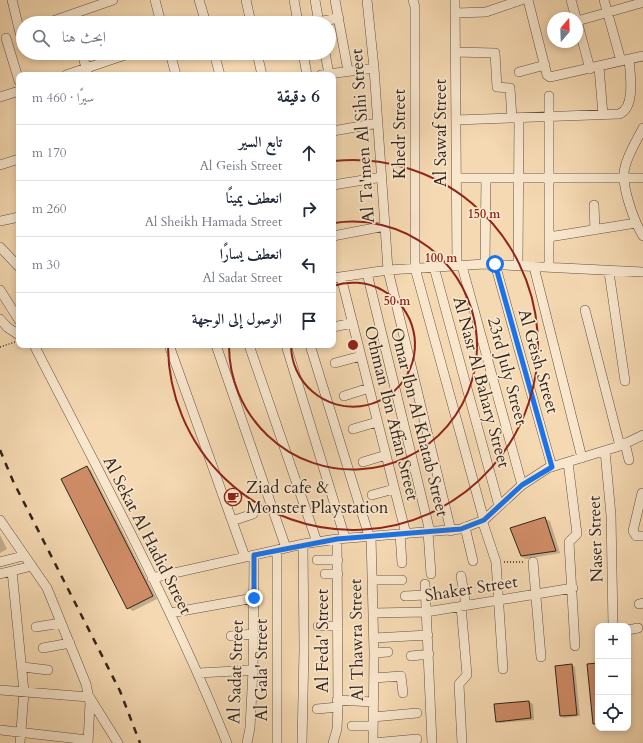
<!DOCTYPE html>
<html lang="ar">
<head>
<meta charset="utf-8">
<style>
  :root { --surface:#fff; --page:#f6f6f7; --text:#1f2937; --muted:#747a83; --line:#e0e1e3 }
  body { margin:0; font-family:Cardo,Amiri,serif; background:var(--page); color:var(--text); direction:rtl }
  .controls { position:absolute; right:12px; bottom:12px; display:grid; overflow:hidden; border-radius:8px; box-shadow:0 2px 6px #0003 }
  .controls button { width:36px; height:36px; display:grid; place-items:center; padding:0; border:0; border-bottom:1px solid var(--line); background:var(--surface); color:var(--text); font:20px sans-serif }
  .compass { position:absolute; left:547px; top:12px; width:36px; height:36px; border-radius:50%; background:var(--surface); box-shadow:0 2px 6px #0003; rotate:19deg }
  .stop { position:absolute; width:12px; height:12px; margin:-9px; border:3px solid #1a73e8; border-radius:50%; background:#fff }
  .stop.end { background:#1a73e8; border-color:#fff; box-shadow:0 1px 4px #0008 }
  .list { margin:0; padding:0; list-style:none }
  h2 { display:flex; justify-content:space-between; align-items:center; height:52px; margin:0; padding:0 16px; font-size:17px }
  h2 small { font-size:13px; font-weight:400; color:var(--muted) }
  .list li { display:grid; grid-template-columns:26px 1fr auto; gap:12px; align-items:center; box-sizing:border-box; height:56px; padding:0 16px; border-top:1px solid var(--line) }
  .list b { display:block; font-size:15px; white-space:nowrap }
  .list p { margin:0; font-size:13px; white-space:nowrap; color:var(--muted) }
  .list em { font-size:13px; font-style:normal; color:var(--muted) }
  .icon { flex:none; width:22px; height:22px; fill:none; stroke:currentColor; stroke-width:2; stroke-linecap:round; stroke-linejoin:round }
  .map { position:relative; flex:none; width:643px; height:743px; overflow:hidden; direction:ltr }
  .search { position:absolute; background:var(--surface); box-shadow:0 2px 6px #0003; left:16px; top:16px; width:320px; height:44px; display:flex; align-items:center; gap:10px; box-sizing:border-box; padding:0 14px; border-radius:22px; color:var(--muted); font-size:15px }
  .panel { position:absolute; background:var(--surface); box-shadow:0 2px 6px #0003; left:16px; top:72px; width:320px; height:276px; border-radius:8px; direction:rtl }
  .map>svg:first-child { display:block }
  .shadow { fill:#0003 }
  .building { fill:#ce8c66; stroke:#33251d }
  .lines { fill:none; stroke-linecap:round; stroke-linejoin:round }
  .minor-casing { stroke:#645242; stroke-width:10 }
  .path { stroke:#33251d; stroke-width:1.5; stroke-dasharray:1 2; stroke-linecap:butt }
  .minor { stroke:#f8e6cd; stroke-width:9 }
  .rail { stroke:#33251d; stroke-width:2.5; stroke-dasharray:7 7; stroke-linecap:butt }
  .route { stroke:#1a73e8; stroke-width:5 }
  .ring { fill:none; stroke:#8f2418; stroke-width:2 }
  .labels { text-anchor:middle; stroke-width:3.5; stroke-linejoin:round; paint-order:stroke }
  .street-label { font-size:17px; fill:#33251d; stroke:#f8e6cd }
  .poi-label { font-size:17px; fill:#33251d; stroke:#f8e6cd; text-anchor:start }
  .centre { fill:#8f2418; stroke:#f8e6cd; stroke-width:2 }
  .ring-label { font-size:12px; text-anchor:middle; font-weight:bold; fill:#8f2418; stroke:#f8e6cd; stroke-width:3.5; stroke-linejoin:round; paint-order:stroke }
</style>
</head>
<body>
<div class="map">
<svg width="643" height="743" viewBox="0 0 643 743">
  <rect width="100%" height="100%" fill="#f5d9b2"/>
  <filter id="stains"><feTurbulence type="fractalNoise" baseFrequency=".005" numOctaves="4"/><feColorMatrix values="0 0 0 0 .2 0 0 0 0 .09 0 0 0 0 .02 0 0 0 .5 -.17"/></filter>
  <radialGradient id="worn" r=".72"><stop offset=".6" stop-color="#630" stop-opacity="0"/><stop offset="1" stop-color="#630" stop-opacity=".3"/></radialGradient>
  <path class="shadow" d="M87,467L91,470L157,599L133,611L128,608Z
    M545,519L550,521L560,553L526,559L521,556Z
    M0,535L7,549L0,553Z
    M572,665L575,667L580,716L564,718L561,716Z
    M529,702L533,704L534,720L500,723L497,721L495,705Z"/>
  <path class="building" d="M87,466L153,596L127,609L61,479Z
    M545,517L556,551L521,556L510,528Z
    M598,663V724H593L587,664Z
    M572,664L577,715L560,716L555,666Z
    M529,701L531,718L496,722L494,704Z"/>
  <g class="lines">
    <defs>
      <path id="minor" d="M12,0L20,33
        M155,0L161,23
        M199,0L206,23
        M246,0L251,23
        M294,0L298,23
        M315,0L319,23
        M335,0L348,71
        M367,0L374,68L388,270L451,531
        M413,0L415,7V268L484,520
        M455,0L457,266
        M528,0L547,75L550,77L643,56
        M571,0L576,18
        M604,0L621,61
        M456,13L486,12L521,0
        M577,21L641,3
        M577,21L590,69
        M47,23L113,0
        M312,23L339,18
        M6,38L19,81
        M455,52L495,53L497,87L510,88L512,118
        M82,53L88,75
        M170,53L176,75
        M214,53L220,75
        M257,53L262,75
        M303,53L307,75
        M325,53L329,74
        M599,67L603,115
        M519,72L545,65
        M66,75L131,53
        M321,75L374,68
        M0,97L19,91
        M456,120L619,114C636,108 630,73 629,59
        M643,128C637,140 628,154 625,167C620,184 634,221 643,236
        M333,131L378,123
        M0,165L19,159
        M456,178H643
        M333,185L382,177
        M594,205L595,230
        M0,221L19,217
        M333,236L385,226
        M549,237L636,223
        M0,247L19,267
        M485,264L486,178
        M495,264L552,467
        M518,265L519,118
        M462,266L522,485
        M434,267L499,506
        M534,267L582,458
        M549,268V96
        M609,272L625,381
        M367,273L430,532
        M341,277L406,534
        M333,278L388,270L485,264L643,272
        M0,290L19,320
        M585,310L620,446
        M0,319L7,327L19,335
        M333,327L353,323
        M34,345C101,476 172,606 227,743
        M169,345L245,557
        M216,345L286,548
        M249,345L317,542
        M286,345L345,538
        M310,345L369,536
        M335,363L361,356
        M344,396L369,388
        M353,429L377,422
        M625,443L629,460
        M605,451L611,515L613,626
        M363,462L386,455
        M568,462L577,534L569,542L575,646
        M642,493L633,531L636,536H643
        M372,495L394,489
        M0,520L47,588L86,684L90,703L88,743
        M482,520L496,562L503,669
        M232,521L253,514
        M465,527L473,561
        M428,532L431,574
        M400,534L402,563
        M371,536L374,653L373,743
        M277,550V743
        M317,560H338
        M0,562L23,556
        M533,562L541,657
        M12,571L24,692L20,743
        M0,574L32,566
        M325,574H338
        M461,576L466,605
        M152,578L303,544L337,539L461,529L484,520L522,485L548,468L620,446L643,435
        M372,580H402
        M425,584L432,743
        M405,596L425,595
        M639,604L643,603
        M461,606L467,675L459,684L462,743
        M170,613L254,598
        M373,613L426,612L573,588
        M318,626H338
        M36,627L61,623
        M628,630L638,628
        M231,636L254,634
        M374,638L428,635
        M43,648L70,643
        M374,653L388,652
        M411,656L429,654
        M23,667L48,670
        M199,673L253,670
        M374,678L401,676L403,693
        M0,690L89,697
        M90,698L118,743
        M337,700L373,702
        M317,709L338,707
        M373,717L417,713
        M352,726H373
        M0,730L88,740
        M247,743L250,728L253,670L254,555
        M302,743L304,649L303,544
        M333,743L337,729L338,707L337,539
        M373,743L417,739"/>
    </defs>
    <use href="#minor" class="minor-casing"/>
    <path class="path" d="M0,347L15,342
      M504,562H524"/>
    <use href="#minor" class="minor"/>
    <path class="rail" d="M0,450L13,481L120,691L140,743"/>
  </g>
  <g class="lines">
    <path class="route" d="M254,598V555L337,539L461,529L484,520L522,485L552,467L495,264"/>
  </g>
  <g class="ring">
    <path d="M333 286A62 62 0 1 1 291 346"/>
    <path d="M334 223A124 124 0 1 1 229 346"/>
    <path d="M334 161A185 185 0 1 1 168 347"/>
  </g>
  <defs>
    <symbol id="cafe-ring" viewBox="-11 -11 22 22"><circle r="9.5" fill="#f8e6cd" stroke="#8f2418" stroke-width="1.5"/><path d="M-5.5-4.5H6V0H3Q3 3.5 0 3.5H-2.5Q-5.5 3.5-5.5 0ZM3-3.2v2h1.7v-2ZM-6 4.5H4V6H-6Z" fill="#8f2418"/></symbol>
  </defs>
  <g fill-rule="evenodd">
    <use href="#cafe-ring" x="223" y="487" width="20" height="20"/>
  </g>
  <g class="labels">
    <g class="street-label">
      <text transform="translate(440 133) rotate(-90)" y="6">Al Sawaf Street</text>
      <text transform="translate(399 134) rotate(-90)" y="6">Khedr Street</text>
      <text transform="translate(362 136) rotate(-94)" y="6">Al Ta'men Al Sihi Street</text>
      <text transform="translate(539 361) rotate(74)" y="6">Al Geish Street</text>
      <text transform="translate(508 371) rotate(75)" y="6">23rd July Street</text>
      <text transform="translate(482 382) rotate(75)" y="6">Al Nasr Al Bahary Street</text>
      <text transform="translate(392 413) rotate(76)" y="6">Othman Ibn Affan Street</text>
      <text transform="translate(420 422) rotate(76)" y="6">Omar Ibn Al Khatab Street</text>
      <text transform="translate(148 535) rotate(63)" y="6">Al Sekat Al Hadid Street</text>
      <text transform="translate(595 539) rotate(-92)" y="6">Naser Street</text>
      <text transform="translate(471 588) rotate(-9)" y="6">Shaker Street</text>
      <text transform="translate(356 640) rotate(-91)" y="6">Al Thawra Street</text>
      <text transform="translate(322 641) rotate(-90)" y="6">Al Feda' Street</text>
      <text transform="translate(261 670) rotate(-90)" y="6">Al Gala' Street</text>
      <text transform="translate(235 672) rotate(-88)" y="6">Al Sadat Street</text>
    </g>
    <g class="poi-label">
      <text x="246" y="493">Ziad cafe &amp;<tspan x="246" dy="20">Monster Playstation</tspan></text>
    </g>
  </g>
  <circle cx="353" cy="345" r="6" class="centre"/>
  <g class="ring-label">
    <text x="484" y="218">150 m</text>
    <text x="441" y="262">100 m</text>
    <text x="397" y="305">50 m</text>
  </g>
  <rect width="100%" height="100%" filter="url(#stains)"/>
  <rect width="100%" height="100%" fill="url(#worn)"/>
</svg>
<div class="controls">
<button>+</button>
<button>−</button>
<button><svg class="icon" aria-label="locate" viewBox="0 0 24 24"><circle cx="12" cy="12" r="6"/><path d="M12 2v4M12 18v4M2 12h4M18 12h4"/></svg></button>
</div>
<svg class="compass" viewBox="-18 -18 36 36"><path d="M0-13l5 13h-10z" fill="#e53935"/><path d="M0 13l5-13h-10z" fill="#747a83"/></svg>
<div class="stop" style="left:495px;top:264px"></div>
<div class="stop end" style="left:254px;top:598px"></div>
<div class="search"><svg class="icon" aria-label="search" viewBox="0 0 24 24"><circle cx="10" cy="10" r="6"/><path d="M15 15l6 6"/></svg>ابحث هنا</div>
<section class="panel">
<h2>6 دقيقة<small>سيرًا · 460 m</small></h2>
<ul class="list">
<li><svg class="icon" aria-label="ahead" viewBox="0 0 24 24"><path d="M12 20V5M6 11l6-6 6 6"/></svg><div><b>تابع السير</b><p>Al Geish Street</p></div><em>170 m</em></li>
<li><svg class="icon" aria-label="right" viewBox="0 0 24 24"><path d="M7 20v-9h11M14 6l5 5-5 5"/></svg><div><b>انعطف يمينًا</b><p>Al Sheikh Hamada Street</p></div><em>260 m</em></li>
<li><svg class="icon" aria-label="left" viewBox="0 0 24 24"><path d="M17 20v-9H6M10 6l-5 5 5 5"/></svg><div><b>انعطف يسارًا</b><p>Al Sadat Street</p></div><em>30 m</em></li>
<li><svg class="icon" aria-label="arrive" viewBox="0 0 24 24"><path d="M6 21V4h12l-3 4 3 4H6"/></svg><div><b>الوصول إلى الوجهة</b></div></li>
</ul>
</section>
</div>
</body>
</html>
